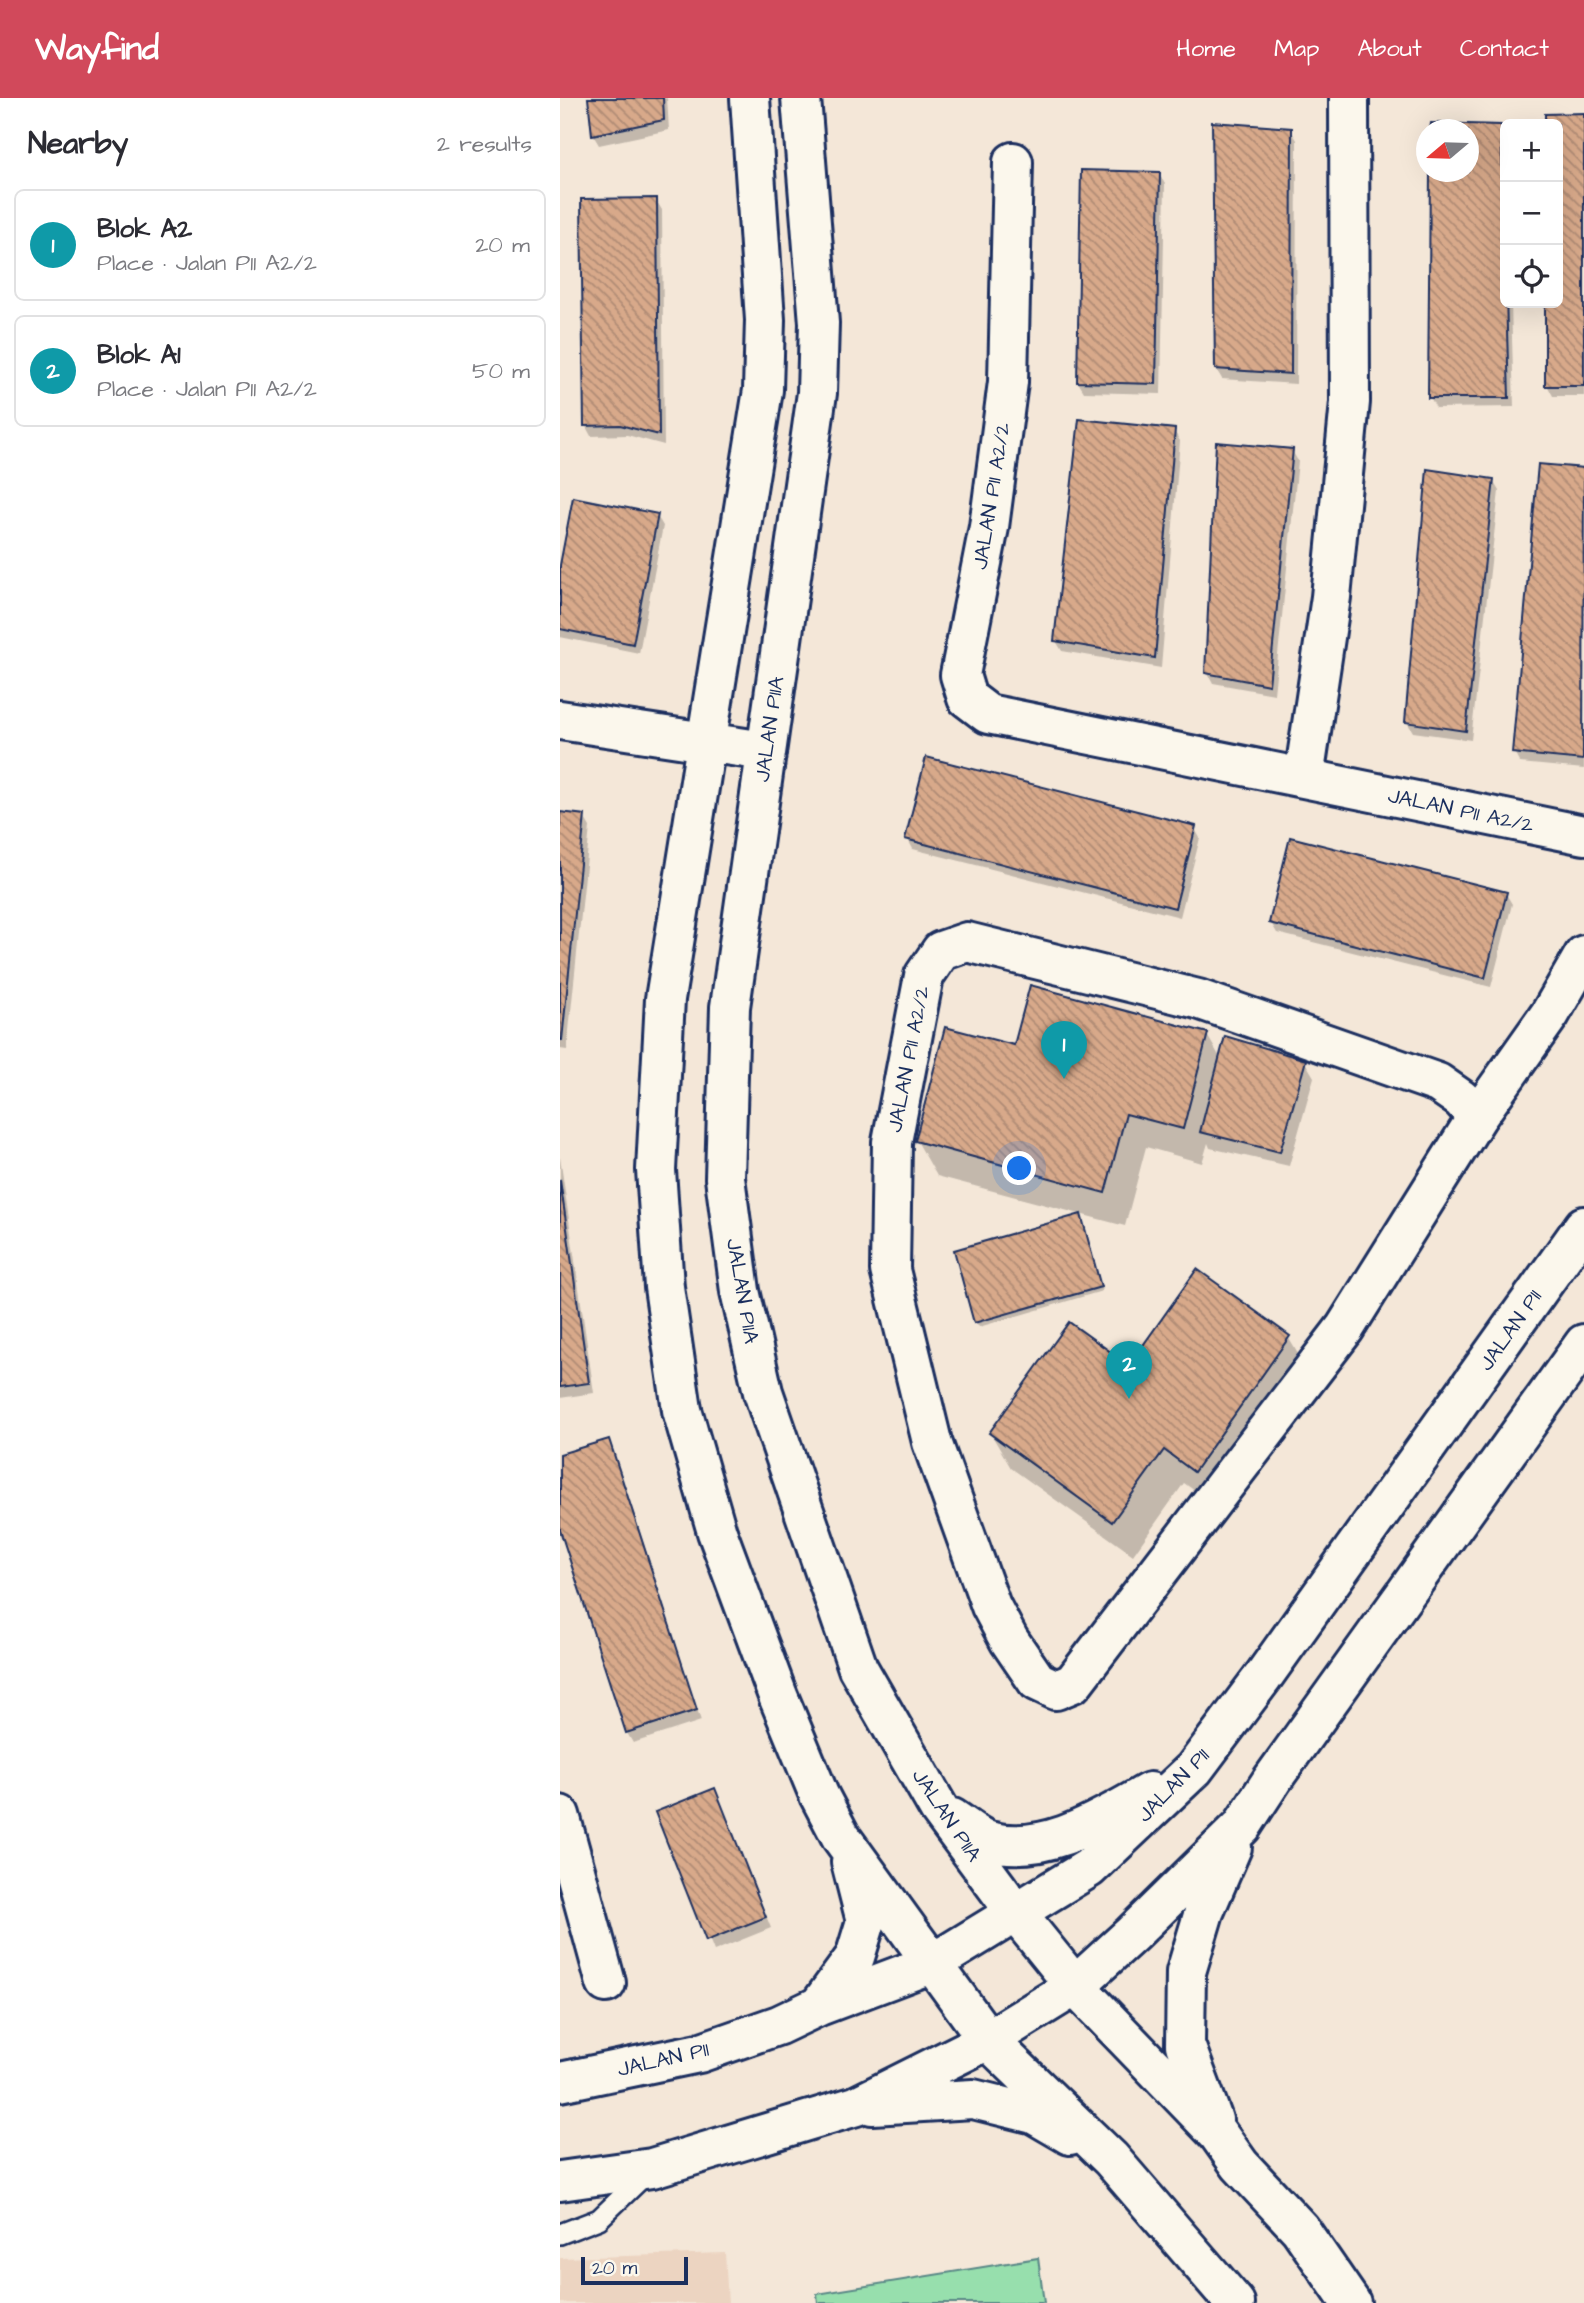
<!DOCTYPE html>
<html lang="en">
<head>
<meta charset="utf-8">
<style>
  :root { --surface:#fff; --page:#f2f2f3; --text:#2b2b33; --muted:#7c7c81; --line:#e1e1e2; --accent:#d1495b }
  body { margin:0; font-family:"Architects Daughter",sans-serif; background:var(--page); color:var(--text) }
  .controls { position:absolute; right:21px; top:21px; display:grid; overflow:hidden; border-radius:10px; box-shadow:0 7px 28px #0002 }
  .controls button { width:63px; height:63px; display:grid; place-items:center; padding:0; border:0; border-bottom:2px solid var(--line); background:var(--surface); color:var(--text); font:35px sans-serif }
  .compass { position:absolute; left:856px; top:21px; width:63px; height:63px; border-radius:50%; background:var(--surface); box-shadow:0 7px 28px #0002; rotate:251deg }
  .scale { position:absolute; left:21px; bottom:18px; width:107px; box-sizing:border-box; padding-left:7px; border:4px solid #1b2f5e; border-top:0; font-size:19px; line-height:24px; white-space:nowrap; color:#1b2f5e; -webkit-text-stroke:5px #fbf7ec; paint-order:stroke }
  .you { position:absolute; left:460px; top:1071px; width:24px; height:24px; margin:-18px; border:5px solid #fff; border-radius:50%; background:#1a73e8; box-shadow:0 0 0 10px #1a73e833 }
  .badge { display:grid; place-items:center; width:46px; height:46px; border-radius:50%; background:var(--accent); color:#fff; font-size:23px; font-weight:700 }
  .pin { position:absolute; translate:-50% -58px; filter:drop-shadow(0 2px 4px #0008) }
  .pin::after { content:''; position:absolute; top:37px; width:24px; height:21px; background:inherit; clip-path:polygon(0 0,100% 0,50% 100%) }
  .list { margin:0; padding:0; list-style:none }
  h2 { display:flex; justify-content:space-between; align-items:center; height:91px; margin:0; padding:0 28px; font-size:30px }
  h2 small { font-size:23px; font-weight:400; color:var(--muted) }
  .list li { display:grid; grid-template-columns:46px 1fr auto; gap:21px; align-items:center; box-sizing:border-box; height:112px; margin:0 14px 14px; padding:0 14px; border:2px solid var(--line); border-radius:10px }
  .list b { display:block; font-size:26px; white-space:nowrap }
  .list p { margin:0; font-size:23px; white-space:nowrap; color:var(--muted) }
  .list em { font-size:23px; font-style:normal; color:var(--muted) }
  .icon { flex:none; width:38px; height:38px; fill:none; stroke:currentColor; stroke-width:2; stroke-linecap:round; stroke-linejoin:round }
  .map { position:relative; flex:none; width:1024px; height:2205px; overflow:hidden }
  header { display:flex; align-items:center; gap:42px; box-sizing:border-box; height:98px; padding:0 35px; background:var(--accent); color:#fff }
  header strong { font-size:33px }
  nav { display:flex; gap:38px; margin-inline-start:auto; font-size:24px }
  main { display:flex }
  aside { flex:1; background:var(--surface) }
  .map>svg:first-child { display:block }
  .built { fill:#ecd4c1 }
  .grass { fill:#97dfad; stroke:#598786; stroke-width:2 }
  .shadow { fill:#0003 }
  .building { fill:url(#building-back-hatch); stroke:#1b2f5e; stroke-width:2 }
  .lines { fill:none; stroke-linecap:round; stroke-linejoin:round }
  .lane-casing { stroke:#1b2f5e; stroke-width:24 }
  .street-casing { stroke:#1b2f5e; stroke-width:44 }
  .secondary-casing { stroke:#1b2f5e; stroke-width:44 }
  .lane { stroke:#fbf7ec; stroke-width:19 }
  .street { stroke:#fbf7ec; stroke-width:38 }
  .secondary { stroke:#fbf7ec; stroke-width:38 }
  .labels { text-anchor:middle; stroke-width:6; stroke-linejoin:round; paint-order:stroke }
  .street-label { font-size:21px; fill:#1b2f5e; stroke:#fbf7ec }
</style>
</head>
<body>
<header>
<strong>Wayfind</strong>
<nav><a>Home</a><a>Map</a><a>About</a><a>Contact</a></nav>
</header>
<main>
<aside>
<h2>Nearby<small>2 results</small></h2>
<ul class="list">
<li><span class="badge" style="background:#0f9aa8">1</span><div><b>Blok A2</b><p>Place · Jalan P11 A2/2</p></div><em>20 m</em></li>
<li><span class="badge" style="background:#0f9aa8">2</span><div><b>Blok A1</b><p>Place · Jalan P11 A2/2</p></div><em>50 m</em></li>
</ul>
</aside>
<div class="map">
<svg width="1024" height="2205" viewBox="0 0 1024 2205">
  <defs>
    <pattern id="building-back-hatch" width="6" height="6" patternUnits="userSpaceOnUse" patternTransform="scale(1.75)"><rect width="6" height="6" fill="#d8a98a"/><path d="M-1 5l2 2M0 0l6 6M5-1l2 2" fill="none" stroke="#ae8a74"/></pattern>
  </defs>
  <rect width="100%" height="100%" fill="#f4e7d8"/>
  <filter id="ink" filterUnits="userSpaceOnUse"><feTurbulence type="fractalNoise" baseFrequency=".0143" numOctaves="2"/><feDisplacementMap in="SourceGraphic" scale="14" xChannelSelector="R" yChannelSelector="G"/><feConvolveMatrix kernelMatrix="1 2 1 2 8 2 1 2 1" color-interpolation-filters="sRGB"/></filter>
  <g filter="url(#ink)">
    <path class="built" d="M165,2155L168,2205H0V2160Z"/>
    <path class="grass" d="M478,2160L484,2205H258L257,2196Z"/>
    <path class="shadow" d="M30,0H107L109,32L39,47L33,37Z
      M1024,16V298H993L987,287V205H998V26H987V18Z
      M940,29L945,38V205H951L954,309L876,310L870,299L872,74H908Z
      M731,32L737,42L736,286L662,281L656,271Z
      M599,76L605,86L601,296L524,294L518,284Z
      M96,102L102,112L104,347L67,337L31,338L25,327Z
      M614,333L620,343L601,570L502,553L496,543Z
      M732,353L738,363L714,596L653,585L647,574Z
      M979,368L1024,372V671L960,665L954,654Z
      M933,383L939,393L911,642L853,634L847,624Z
      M97,418L103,428L79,555L0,539V476Z
      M0,716L24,719L30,729L7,952L0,951Z
      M634,729L640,740L620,819L353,751L347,740Z
      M946,796L952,806L931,889L717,835L711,825Z
      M647,937L661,961L745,964L754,979L729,1068L650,1050L648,1045L642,1065L586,1049L565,1128L377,1078L357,1043L455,949Z
      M0,1059L34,1295L0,1300Z
      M522,1123L542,1193L419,1229L416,1224Z
      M728,1239L748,1273L654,1407L624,1385L573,1457L451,1370L431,1336L569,1270Z
      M48,1343L54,1353L141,1623L73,1645L67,1635L0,1427V1358Z
      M160,1703L211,1830L154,1853L98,1715Z"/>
    <path class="building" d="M28,0H103L104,22L32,37Z
      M1024,15V288H985V205H998V26H985V16Z
      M652,24L732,30L731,276L655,271Z
      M871,25L941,27L949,300H868L870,74H908V32H870Z
      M521,72L600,74L596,286L517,284Z
      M97,100L99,337L60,327L24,328L21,101Z
      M519,321L615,331L595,560L494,543Z
      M656,344L733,351L709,587L645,575Z
      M978,366L1024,370L1023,662L952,655Z
      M867,371L934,381L906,633L845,624Z
      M13,399L98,416L73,546L0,531V467Z
      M366,659L636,728L615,810L345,741Z
      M0,714L25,717L2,942H0Z
      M730,739L947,794L925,880L709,825Z
      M470,887L648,935L623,1031L566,1016L545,1095L355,1043L385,929L454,947Z
      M665,938L746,962L720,1054L640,1034Z
      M0,1082L29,1285L0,1289Z
      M521,1116L541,1189L414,1225L394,1152Z
      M637,1171L730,1238L634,1374L604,1352L552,1424L429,1335L509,1224L569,1267Z
      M49,1341L137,1612L66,1635L0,1432V1356Z
      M155,1690L206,1819L146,1843L95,1714Z"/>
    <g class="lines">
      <defs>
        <path id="lane" d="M0,2136L39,2121L87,2075"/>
        <path id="street" d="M453,64L448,284L429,429L400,577L407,600L428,616L1024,737
          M0,622L205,653
          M744,680L771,499L790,304L789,0
          M917,1019L901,1001L878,985L638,901L407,844L381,853L364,878L332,1044L330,1172L372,1344L431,1508L449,1542L477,1583L496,1592L513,1585L785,1230L917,1019L990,916L1024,857
          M0,1717L46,1885"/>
        <path id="secondary" d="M190,0L205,222L203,292L105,901L96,1072L104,1189L122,1312L157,1434L218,1598L259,1697L281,1739L428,1942L551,2061L675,2205
          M241,0L259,225L257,295L170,909L165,1080L180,1193L203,1294L298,1570L379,1711L456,1815L515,1888L658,2036L680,2067L740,2131L791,2205
          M392,1720C403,1727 417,1739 429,1743C486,1758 543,1720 590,1694
          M259,1908L295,1859L306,1823L291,1764
          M0,1984L139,1955L219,1927L259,1908L373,1865L529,1770L634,1671L703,1579L1024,1128
          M312,2007L413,2001L474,2016L510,2037
          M653,2022L625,1947L626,1874L644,1814L672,1749
          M0,2083L92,2070L296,2008L428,1942L515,1888L572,1836L682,1728L712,1682L1024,1246"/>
      </defs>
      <use href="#lane" class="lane-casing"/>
      <use href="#street" class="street-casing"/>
      <use href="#secondary" class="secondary-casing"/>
      <use href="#lane" class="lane"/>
      <use href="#street" class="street"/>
      <use href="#secondary" class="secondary"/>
    </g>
  </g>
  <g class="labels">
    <g class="street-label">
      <text transform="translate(431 398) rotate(-81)" y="7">JALAN P11 A2/2</text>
      <text transform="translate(209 631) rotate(-82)" y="7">JALAN P11A</text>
      <text transform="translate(901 712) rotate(12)" y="7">JALAN P11 A2/2</text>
      <text transform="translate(348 961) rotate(-79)" y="7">JALAN P11 A2/2</text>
      <text transform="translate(183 1193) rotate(80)" y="7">JALAN P11A</text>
      <text transform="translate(950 1232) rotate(-55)" y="7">JALAN P11</text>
      <text transform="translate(613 1687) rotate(-46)" y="7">JALAN P11</text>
      <text transform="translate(387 1717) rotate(56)" y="7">JALAN P11A</text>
      <text transform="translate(103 1961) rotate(-13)" y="7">JALAN P11</text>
    </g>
  </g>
</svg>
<div class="controls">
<button>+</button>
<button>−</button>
<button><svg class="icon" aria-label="locate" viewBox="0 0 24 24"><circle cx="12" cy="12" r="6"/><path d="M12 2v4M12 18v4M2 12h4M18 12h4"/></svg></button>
</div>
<svg class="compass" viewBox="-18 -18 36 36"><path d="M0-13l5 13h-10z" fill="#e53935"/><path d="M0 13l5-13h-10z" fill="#7c7c81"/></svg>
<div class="scale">20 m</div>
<div class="you"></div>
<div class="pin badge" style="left:504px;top:981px;background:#0f9aa8">1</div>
<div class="pin badge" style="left:569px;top:1301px;background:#0f9aa8">2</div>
</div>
</main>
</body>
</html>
